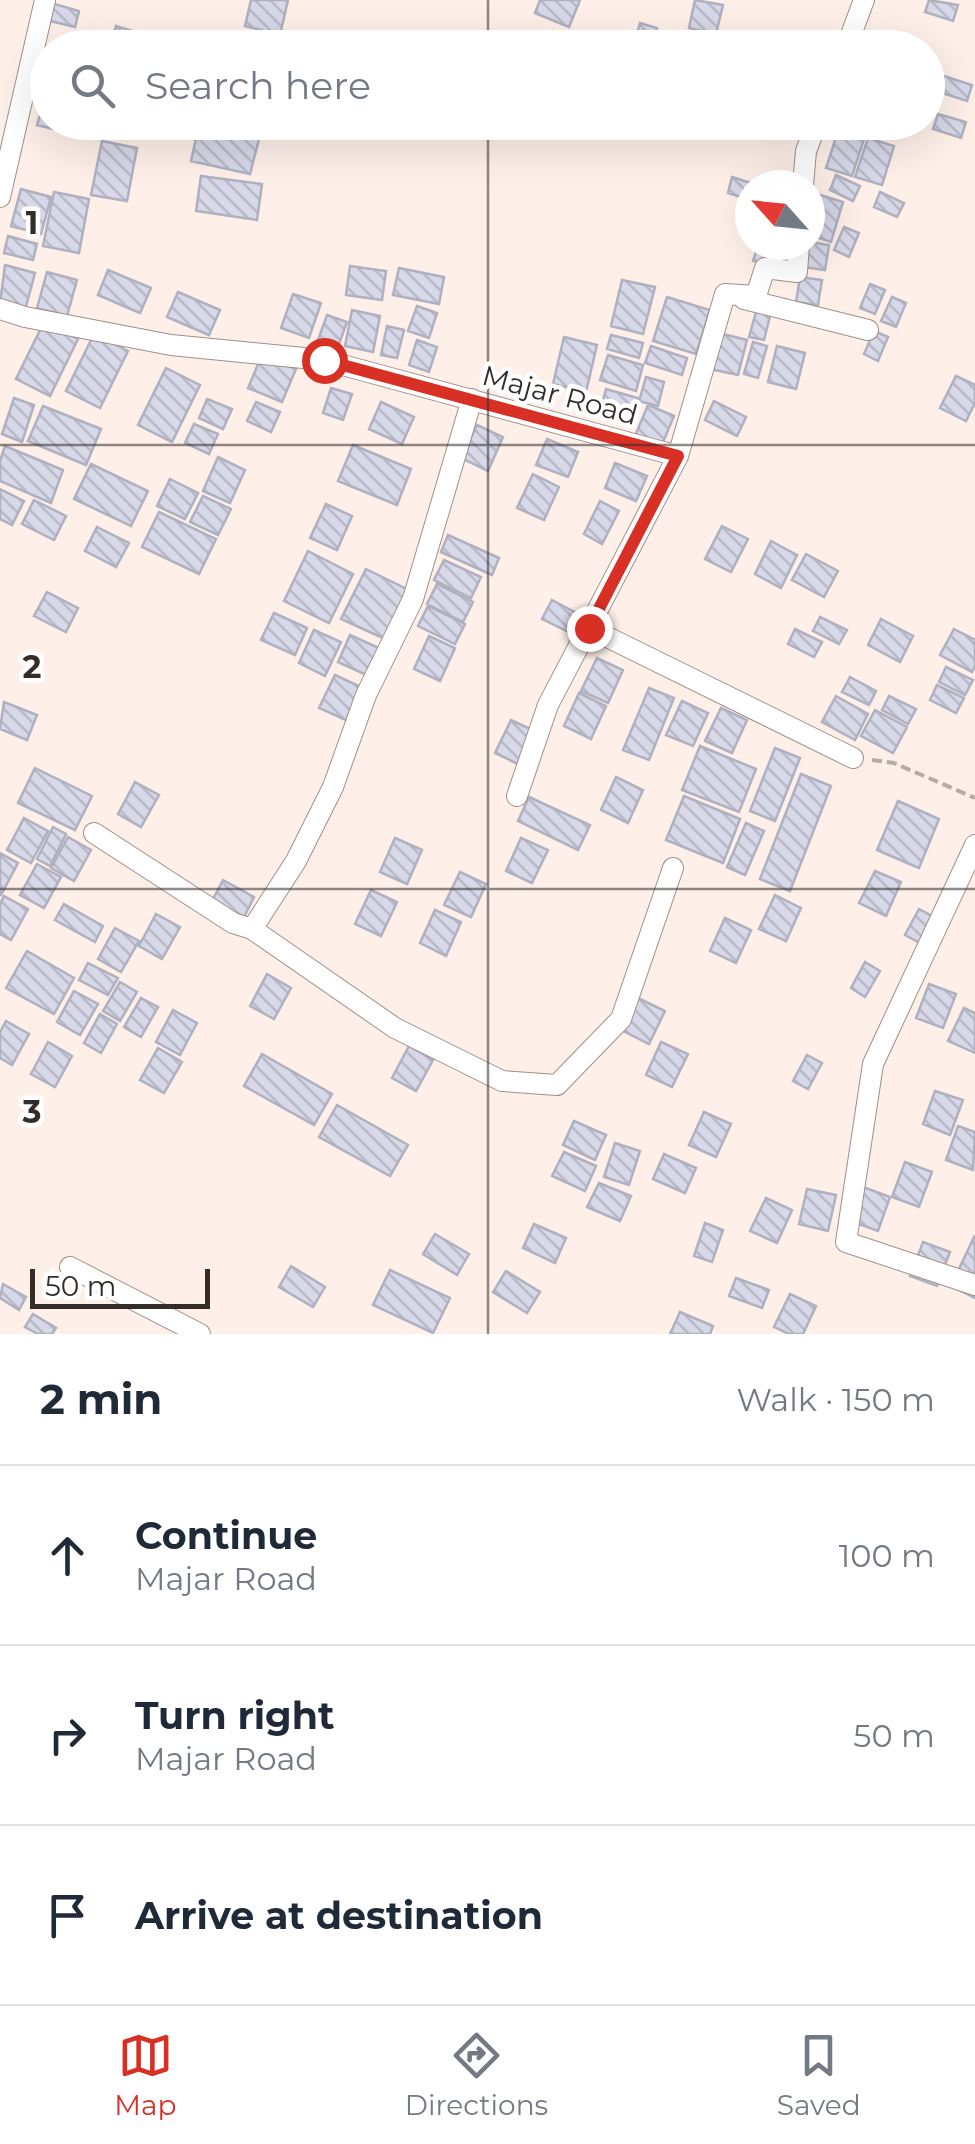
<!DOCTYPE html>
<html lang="en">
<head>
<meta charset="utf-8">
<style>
  :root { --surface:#fff; --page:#f2f2f3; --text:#1f2937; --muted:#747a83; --line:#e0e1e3; --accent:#d93025 }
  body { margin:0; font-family:Montserrat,sans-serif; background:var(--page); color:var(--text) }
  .compass { position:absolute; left:735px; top:170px; width:90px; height:90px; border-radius:50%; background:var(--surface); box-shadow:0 10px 40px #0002; rotate:297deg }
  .scale { position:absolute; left:30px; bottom:25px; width:180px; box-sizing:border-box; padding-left:10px; border:5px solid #332c29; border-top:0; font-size:28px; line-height:35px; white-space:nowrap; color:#332c29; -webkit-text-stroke:8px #fff; paint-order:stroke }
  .stop { position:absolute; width:30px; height:30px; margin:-22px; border:8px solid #d93025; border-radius:50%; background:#fff }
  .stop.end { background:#d93025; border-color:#fff; box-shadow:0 2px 10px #0008 }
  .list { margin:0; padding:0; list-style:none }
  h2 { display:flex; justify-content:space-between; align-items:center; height:130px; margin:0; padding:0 40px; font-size:42px }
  h2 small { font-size:32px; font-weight:400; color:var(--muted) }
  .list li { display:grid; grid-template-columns:65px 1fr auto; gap:30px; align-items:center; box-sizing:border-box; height:180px; padding:0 40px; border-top:2px solid var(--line) }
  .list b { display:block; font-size:38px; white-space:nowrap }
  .list p { margin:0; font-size:32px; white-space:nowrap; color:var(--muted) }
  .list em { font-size:32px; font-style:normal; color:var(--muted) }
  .icon { flex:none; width:55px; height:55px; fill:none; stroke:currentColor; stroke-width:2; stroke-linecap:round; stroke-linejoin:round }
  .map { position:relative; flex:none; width:975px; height:1334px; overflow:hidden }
  .search { position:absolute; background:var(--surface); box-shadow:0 10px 40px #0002; left:30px; right:30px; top:30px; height:110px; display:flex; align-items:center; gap:25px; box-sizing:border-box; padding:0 35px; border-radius:55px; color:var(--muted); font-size:38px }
  .sheet { height:670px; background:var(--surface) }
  nav { display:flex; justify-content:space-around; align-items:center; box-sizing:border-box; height:140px; border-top:2px solid var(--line); background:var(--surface); font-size:28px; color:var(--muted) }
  nav a { display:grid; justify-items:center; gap:5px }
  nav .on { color:var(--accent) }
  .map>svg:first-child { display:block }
  .building { fill:url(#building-back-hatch); stroke:#afb0c0; stroke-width:2.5 }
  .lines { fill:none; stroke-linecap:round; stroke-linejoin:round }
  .minor-casing { stroke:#9f8f87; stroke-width:22 }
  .path { stroke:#b7aba6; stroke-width:4; stroke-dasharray:10 5; stroke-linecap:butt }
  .minor { stroke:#fff; stroke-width:20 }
  .route { stroke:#d93025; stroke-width:12 }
  .grid { fill:none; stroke:#332c29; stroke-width:2.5; stroke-opacity:0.55 }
  .labels { text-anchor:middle; stroke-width:9; stroke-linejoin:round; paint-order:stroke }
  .street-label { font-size:28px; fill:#332c29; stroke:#fff }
  .grid-label { font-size:32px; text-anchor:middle; font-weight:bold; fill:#332c29; stroke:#fff; stroke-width:9; stroke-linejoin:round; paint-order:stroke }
</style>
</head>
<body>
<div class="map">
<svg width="975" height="1334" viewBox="0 0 975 1334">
  <defs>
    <pattern id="building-back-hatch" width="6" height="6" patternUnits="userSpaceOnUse" patternTransform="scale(2.5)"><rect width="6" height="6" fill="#d7d8e8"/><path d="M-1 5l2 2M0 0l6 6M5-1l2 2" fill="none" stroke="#b9bac7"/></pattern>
  </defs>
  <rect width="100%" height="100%" fill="#fef0e9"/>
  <path class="building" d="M251,0H288L280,35L245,26Z
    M540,0H580L569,27L535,13Z
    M695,0L723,5L716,34L689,28Z
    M929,0L958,5L953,21L925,12Z
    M51,3L79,11L75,27L46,20Z
    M640,23L657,28L652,48H633Z
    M116,26L152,37L149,48H110Z
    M40,63L48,65V96L32,91Z
    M944,76L972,85L967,101L939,92Z
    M42,108L48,110V122H68L66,132L37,125Z
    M938,114L966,122L961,138L933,129Z
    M290,122H328L323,136Z
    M199,125L259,139L250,174L191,161Z
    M839,128L865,136L852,176L826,168Z
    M868,138L894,146L882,185L855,177Z
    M102,141L137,148L127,201L91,195Z
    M836,175L860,186L853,201L830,190Z
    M201,176L262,184L257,220L196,211Z
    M732,177L757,185H750V200L728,193Z
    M21,189L51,197L41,234L11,226Z
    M54,192L89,199L79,253L43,246Z
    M880,192L904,203L897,217L874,207Z
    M817,194L843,202L831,242L810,235V215Z
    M844,227L859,233L849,257L834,250Z
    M8,236L37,244L33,260L4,253Z
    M810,242L829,245L825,270L803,267L806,245Z
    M758,245L786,254L781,270L753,261Z
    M5,265L35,273L25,310L0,303Z
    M350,266L386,271L382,300L346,295Z
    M399,268L444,277L439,304L393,295Z
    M108,270L151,288L140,313L98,295Z
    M47,272L77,280L67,316L37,308Z
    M800,277L822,280L818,305L796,302Z
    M622,280L655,287L643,334L611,326Z
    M870,284L885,290L875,314L860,308Z
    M178,292L220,310L209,335L167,317Z
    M293,294L321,303L309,338L281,328Z
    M667,297L710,310L696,354L653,341Z
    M892,297L906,303L896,327L881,321Z
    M758,305L772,308L764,340L749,337Z
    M417,306L437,313L429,338L408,331Z
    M352,310L380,316L373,352L345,346Z
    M327,315L347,322L338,347L318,340Z
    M44,322L78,339L50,396L16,379Z
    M387,326L404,330L397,358L381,355Z
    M874,331L888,337L878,361L864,354Z
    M719,333L747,340L738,375L710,369Z
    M94,334L128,351L100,408L66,391Z
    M611,335L643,343L639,358L607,349Z
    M564,337L597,345L586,392L553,384Z
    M417,340L437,347L429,372L409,365Z
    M753,342L767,346L758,378L744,374Z
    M651,346L687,358L682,375L645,363Z
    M777,346L805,353L796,389L768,382Z
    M262,355L296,369L282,402L248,388Z
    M608,355L643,365L636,391L600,380Z
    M166,368L200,385L172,442L138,425Z
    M956,376L975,385V403L966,421L940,408Z
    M646,377L664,382L658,406L639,401Z
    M331,388L352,394L343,420L323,413Z
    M606,389L638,398L634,413L602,404Z
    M14,398L34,405L22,442L2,434Z
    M207,399L232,409L223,429L199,418Z
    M714,401L746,417L737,436L705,420Z
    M256,402L280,412L271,432L247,421Z
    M381,402L414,417L402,444L369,429Z
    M648,405L674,416L661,447L635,436Z
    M43,406L101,429L86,465L28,441Z
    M194,424L218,434L209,454L185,443Z
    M477,425L503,437L488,471L461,458Z
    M547,439L578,452L568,477L536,465Z
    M353,445L411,469L397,505L338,481Z
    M5,446L63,470L51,503L0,481V461Z
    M218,457L245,470L230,503L203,491Z
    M615,463L647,476L636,501L605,488Z
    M91,464L148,491L131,526L74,499Z
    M533,474L559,487L544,520L517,508Z
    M170,479L198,493L185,519L157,506Z
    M0,489L24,501L12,525L0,519Z
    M203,496L231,509L218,535L190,522Z
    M34,500L66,516L54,540L22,524Z
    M600,501L619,511L602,544L584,534Z
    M326,504L352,516L337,550L310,538Z
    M159,512L216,539L199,574L142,547Z
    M722,526L748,539L731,572L705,559Z
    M97,527L129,543L116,567L85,551Z
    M448,535L499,558L492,575L441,552Z
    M771,541L797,555L781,588L755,574Z
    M308,551L353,574L329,623L284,601Z
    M806,554L838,571L824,597L792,580Z
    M444,560L481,577L471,598L434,580Z
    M366,569L411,591L387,640L341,619Z
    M437,584L473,602L463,622L427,604Z
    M47,592L78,608L66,632L34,616Z
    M552,600L584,617L575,635L542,619Z
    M428,606L465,624L455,644L418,626Z
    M274,613L307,628L295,655L261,640Z
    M820,617L847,630L839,644L813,631Z
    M881,619L913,636L900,662L868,645Z
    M795,629L822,642L814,657L788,644Z
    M954,629L975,640V666L972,672L940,655Z
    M314,630L341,642L325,676L299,663Z
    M350,635L383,650L371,677L338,662Z
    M429,636L455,648L440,681L414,669Z
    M597,658L623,670L608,703L581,691Z
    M946,667L973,680L965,695L939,682Z
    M335,675L361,687L346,720L319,708Z
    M850,677L876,691L869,705L842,692Z
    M937,685L964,698L956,713L930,700Z
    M649,688L674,698L649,760L623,750Z
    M579,693L606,706L591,739L564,726Z
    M836,696L868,714L855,740L822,722Z
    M889,696L916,709L908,724L882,710Z
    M682,701L708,713L693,746L666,735Z
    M4,702L37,715L27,740L0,729Z
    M721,708L747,720L732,753L705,741Z
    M875,710L907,727L893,753L861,736Z
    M511,720L537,732L522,766L495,753Z
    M700,746L756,769L739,812L682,790Z
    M775,748L800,758L775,821L750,811Z
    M35,768L92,796L75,830L18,803Z
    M801,774L831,786L790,891L760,879Z
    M616,777L643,790L628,823L601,810Z
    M135,782L159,795L141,827L118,814Z
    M684,796L740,819L723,863L666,840Z
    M529,797L590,825L578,850L518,821Z
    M898,801L939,819L919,868L877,850Z
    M24,818L48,831L31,863L7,850Z
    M746,823L764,831L745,875L727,867Z
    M53,827L66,834L50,866L37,859Z
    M68,837L91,850L74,881L51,868Z
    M395,838L422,850L407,884L380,872Z
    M521,838L548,850L532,883L506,871Z
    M0,853L18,863L1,895L0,894Z
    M37,864L61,877L44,908L20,895Z
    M875,871L901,882L886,916L859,903Z
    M460,872L486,884L471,917L444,905Z
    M223,880L254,897L242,921L210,905Z
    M371,890L397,902L381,936L355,924Z
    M775,895L801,908L786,941L759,929Z
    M4,896L28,909L11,940L0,934V904Z
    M64,904L103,926L95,942L55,920Z
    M919,909L934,917L920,943L905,935Z
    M435,910L461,922L446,956L420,943Z
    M156,914L180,927L162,959L139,946Z
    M725,918L751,930L736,963L710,951Z
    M115,928L139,941L121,972L98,959Z
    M27,951L74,978L54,1014L6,988Z
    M865,962L880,971L865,997L851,988Z
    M88,963L118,978L108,995L79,980Z
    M267,974L291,988L274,1019L250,1006Z
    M120,982L137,992L120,1021L103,1011Z
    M929,984L956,994L943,1028L916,1018Z
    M74,991L98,1004L80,1035L57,1022Z
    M141,998L158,1007L141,1037L124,1027Z
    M638,998L665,1011L649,1044L623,1031Z
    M964,1008L975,1013V1053L948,1041Z
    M173,1010L197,1023L180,1055L156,1042Z
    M100,1014L117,1024L101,1053L84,1043Z
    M6,1021L29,1034L12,1065L0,1058V1032Z
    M48,1042L72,1056L55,1087L31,1074Z
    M661,1042L688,1054L672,1087L646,1075Z
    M409,1046L433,1060L416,1091L392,1078Z
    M158,1048L182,1062L164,1093L140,1080Z
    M262,1054L332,1094L314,1125L244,1086Z
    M807,1055L822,1063L808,1089L793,1081Z
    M935,1091L963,1100L950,1135L923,1124Z
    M337,1105L408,1145L390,1176L319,1137Z
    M704,1112L731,1124L716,1157L689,1145Z
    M574,1121L606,1135L595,1160L563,1145Z
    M958,1126L975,1132L973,1170L946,1160Z
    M615,1143L640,1151L629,1185L604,1177Z
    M564,1152L596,1166L585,1191L552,1176Z
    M664,1154L696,1168L685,1193L653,1179Z
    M905,1162L932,1172L919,1207L892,1197Z
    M599,1183L631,1196L620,1221L587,1207Z
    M863,1187L890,1197L878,1231L850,1221Z
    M807,1189L836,1195L828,1231L799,1224Z
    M766,1198L792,1210L777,1243L750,1231Z
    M705,1223L723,1230L712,1262L694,1256Z
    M534,1224L566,1238L555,1263L523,1248Z
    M435,1234L469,1254L457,1275L423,1254Z
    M974,1237L975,1238V1298L951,1286Z
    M923,1242L950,1252L937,1286L910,1276Z
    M291,1266L325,1287L313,1307L279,1287Z
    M390,1270L450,1298L433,1333L373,1305Z
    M506,1271L540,1292L527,1313L493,1292Z
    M736,1278L769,1290L762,1308L729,1296Z
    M3,1284L26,1297L19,1310L0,1298Z
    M790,1294L816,1306L803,1334H789L774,1327Z
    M680,1312L713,1326L710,1334H670Z
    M33,1314L56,1328L52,1334H38L25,1327Z"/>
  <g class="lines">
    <defs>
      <path id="minor" d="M846,48L864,0
        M803,185L806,151L817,122
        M0,197L45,0
        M744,299L868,330
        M0,309L25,317L171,345L324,360L678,456L548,705L517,796
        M472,399L413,599L366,695L333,787L296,861L252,929L395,1028L502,1081L557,1085L621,1019L673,868
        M678,456L725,294L756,296L765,268L797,272L799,245
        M589,628L853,758
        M94,833L233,923L252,929
        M975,845L873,1064L846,1242L975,1285
        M70,1267L200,1334"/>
    </defs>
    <use href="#minor" class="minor-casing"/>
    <path class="path" d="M872,760L894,763L975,798"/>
    <use href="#minor" class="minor"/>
  </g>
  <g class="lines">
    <path class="route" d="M324,360L678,456L589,628"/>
  </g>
  <path class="grid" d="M488,0V48M488,122V1334M0,445H975M0,889H975"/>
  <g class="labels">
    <g class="street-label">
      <text transform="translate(560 395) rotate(15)" y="10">Majar Road</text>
    </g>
  </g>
  <g class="grid-label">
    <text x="32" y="234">1</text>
    <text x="32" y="678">2</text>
    <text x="32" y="1123">3</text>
  </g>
</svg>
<svg class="compass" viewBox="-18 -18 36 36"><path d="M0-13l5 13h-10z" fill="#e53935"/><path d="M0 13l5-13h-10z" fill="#747a83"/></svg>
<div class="scale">50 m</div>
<div class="stop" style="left:324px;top:360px"></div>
<div class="stop end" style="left:589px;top:628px"></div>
<div class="search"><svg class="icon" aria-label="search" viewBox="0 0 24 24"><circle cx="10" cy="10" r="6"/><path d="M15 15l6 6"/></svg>Search here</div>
</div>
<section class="sheet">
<h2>2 min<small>Walk · 150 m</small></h2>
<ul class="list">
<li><svg class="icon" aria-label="ahead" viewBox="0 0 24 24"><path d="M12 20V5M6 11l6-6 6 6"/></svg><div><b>Continue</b><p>Majar Road</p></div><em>100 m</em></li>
<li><svg class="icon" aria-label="right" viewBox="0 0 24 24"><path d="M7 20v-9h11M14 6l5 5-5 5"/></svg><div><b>Turn right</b><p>Majar Road</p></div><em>50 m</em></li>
<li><svg class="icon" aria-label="arrive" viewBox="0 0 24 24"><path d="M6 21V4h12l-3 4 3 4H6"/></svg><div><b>Arrive at destination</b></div></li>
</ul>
</section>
<nav>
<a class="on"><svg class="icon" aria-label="map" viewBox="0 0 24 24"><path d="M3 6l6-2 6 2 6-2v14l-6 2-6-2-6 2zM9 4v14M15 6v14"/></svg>Map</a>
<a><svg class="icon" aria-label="directions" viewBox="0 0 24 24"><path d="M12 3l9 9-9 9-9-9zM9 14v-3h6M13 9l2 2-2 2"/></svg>Directions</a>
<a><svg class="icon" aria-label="saved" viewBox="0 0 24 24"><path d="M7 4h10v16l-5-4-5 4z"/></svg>Saved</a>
</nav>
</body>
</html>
